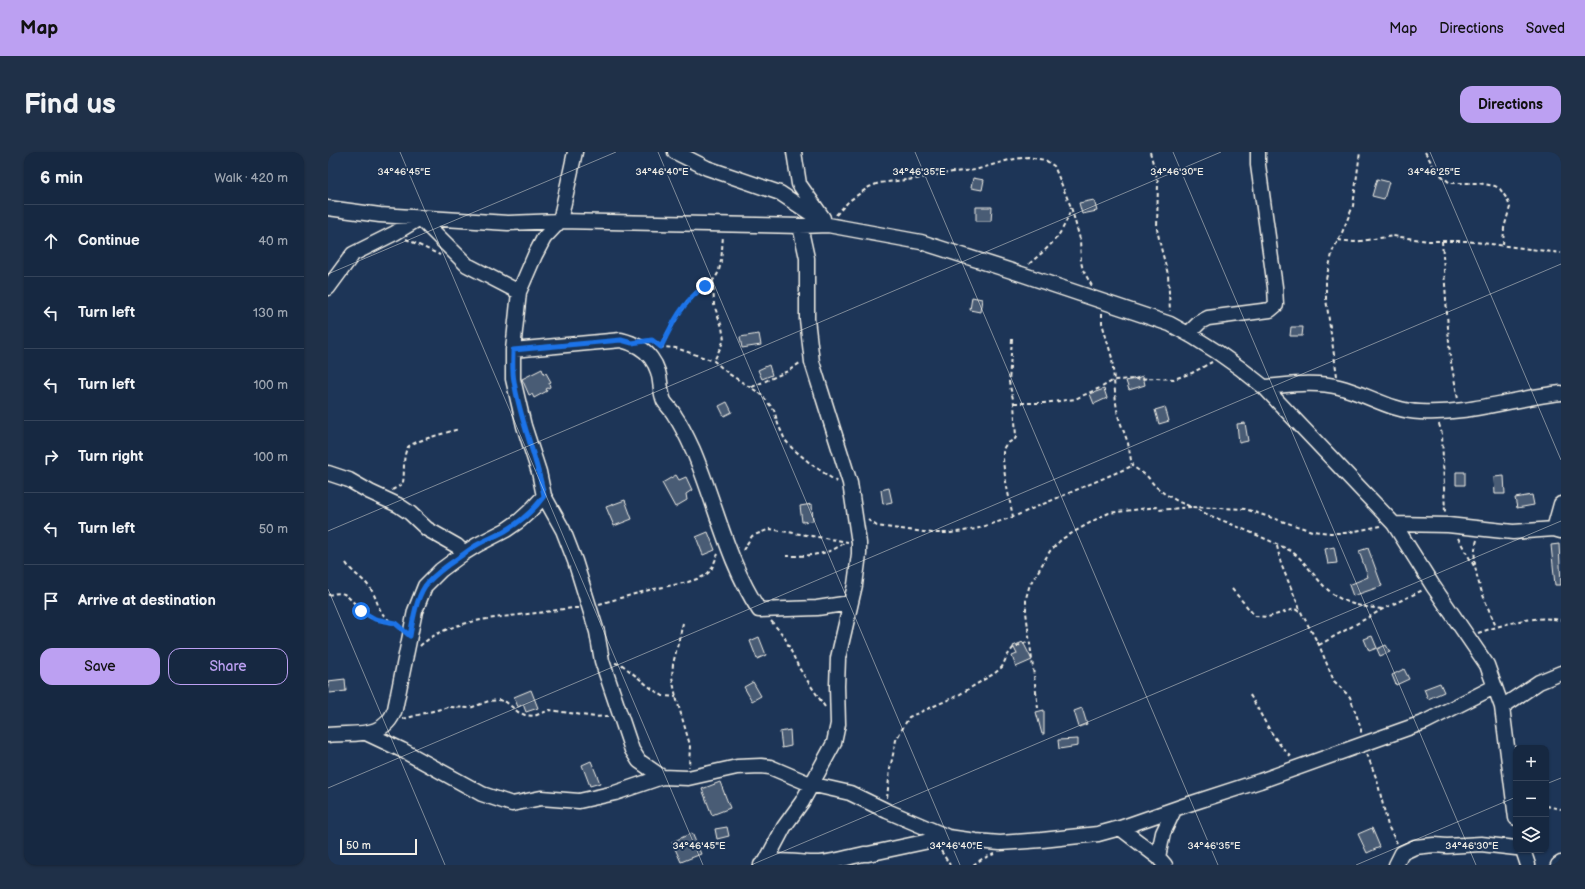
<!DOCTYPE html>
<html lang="en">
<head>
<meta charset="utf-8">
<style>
  :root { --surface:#162841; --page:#1f3048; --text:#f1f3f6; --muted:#9ea6b1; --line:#35445a; --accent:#bca0f2 }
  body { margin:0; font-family:"Balsamiq Sans",sans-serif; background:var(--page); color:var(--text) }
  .controls { position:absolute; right:12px; bottom:12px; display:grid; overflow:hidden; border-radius:8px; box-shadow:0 1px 3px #0004 }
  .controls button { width:36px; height:36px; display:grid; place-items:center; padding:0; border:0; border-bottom:1px solid var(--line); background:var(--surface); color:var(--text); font:20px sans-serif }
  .scale { position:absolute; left:12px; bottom:10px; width:77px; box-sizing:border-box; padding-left:4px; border:2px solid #f4f1e8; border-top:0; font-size:11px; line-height:14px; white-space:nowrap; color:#f4f1e8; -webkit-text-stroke:3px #1d3557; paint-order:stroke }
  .stop { position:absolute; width:12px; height:12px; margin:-9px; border:3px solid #1a73e8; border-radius:50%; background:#fff }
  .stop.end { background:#1a73e8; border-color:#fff; box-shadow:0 1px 4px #0008 }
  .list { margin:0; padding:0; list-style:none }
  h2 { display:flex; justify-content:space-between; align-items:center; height:52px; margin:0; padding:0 16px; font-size:17px }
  h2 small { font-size:13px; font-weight:400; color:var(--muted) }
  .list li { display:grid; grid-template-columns:26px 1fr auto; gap:12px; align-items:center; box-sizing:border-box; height:72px; padding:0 16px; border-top:1px solid var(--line) }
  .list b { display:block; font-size:15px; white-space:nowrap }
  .list em { font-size:13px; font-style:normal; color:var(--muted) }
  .actions { display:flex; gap:8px; padding:12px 16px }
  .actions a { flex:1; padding:9px 0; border:1px solid var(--accent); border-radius:12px; text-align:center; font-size:14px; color:var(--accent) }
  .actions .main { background:var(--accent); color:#111 }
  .icon { flex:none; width:22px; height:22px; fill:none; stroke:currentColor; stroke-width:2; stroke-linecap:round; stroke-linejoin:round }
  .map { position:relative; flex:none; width:1233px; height:713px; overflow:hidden; border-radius:12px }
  header { display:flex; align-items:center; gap:24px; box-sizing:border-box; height:56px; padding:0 20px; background:var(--accent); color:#111 }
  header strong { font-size:19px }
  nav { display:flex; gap:22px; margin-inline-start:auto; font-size:14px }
  .intro { display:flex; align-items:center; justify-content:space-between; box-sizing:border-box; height:96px; padding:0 24px }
  h1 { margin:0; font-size:28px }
  .button { padding:10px 18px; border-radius:12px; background:var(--accent); color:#111; font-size:14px; font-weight:700 }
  main { display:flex; gap:24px; padding:0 24px }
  aside { flex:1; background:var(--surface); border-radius:12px; box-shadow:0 1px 3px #0004 }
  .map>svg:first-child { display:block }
  .building { fill:#485b74; stroke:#f4f1e8 }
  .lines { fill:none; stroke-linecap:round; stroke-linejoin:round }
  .minor-casing { stroke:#f4f1e8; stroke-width:17 }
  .path { stroke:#f4f1e8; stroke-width:2; stroke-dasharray:4 3; stroke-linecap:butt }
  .minor { stroke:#1d3557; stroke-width:14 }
  .route { stroke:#1a73e8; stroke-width:5 }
  .ticks { fill:none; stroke:#f4f1e8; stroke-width:1; stroke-opacity:0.45 }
  .ticks-label { font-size:10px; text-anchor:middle; fill:#f4f1e8; stroke:#1d3557; stroke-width:4; stroke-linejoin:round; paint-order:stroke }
</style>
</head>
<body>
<header>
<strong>Map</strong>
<nav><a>Map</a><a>Directions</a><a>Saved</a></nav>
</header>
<div class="intro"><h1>Find us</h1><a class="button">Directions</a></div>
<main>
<aside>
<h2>6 min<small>Walk · 420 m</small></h2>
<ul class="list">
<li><svg class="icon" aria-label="ahead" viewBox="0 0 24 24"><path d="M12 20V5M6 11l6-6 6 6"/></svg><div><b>Continue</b></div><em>40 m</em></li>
<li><svg class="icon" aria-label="left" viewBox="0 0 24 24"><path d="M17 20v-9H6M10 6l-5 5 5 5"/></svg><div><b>Turn left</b></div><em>130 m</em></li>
<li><svg class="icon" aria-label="left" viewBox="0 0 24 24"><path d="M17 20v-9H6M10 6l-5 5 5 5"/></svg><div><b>Turn left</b></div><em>100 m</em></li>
<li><svg class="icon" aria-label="right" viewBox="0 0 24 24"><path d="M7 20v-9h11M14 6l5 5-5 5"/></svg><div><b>Turn right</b></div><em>100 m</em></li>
<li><svg class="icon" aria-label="left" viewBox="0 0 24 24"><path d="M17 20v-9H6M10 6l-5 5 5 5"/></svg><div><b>Turn left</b></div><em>50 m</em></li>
<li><svg class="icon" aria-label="arrive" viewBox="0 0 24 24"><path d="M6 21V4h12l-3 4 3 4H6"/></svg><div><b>Arrive at destination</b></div></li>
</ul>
<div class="actions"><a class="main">Save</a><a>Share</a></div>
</aside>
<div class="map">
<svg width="1233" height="713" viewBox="0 0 1233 713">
  <rect width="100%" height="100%" fill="#1d3557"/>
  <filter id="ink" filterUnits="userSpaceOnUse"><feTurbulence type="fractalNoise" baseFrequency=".025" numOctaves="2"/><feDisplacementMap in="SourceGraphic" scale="8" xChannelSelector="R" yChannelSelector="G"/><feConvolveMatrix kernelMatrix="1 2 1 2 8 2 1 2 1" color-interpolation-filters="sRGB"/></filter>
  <g filter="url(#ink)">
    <path class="building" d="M645,26L656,28L654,38L643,36Z
      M1049,27L1061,30L1056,47L1044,44Z
      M766,48L769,59L754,62L751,51Z
      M648,55H664L663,69H648Z
      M644,145L654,147L652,160L642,158Z
      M963,175H975L974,184H962Z
      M431,182L433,193L414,196L412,185Z
      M441,213L444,223L434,227L430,218Z
      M214,217L216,222L218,221L223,230L221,231L222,235L218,237L219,239L206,246L204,242L201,243L194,227Z
      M815,224L817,233L801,238L798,229Z
      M776,237L779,246L766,252L762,242Z
      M399,250L404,260L396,264L391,254Z
      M837,255L841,269L831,272L827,258Z
      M917,271L920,289L911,291L909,272Z
      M1128,320H1137V333H1128Z
      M348,323L351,328L358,325L364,338L358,342L359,348L347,355L334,331Z
      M1176,324L1177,342H1167L1166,325Z
      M561,336L564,350L555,352L553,338Z
      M1204,343L1206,353L1189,356L1187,346Z
      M297,348L304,367L286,374L278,355Z
      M484,352L485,369L474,370L472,354Z
      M380,380L387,398L375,403L368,385Z
      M1231,392L1233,433H1227L1223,393Z
      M1006,395L1009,411L1000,412L997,397Z
      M1040,396L1054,434L1025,444L1021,433L1040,425L1031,399Z
      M1044,484L1049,496L1041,499L1036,487Z
      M431,485L438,503L429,507L422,489Z
      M695,490L704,508L688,515L684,504L689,502L685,494Z
      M1058,493L1062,500L1052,504L1049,497Z
      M1076,517L1081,527L1068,533L1064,523Z
      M17,527L18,539L2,541L0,529Z
      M425,530L433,544L424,549L416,535Z
      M1112,531L1116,540L1100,547L1096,537Z
      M203,538L210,556L198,560L195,552L190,555L186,545Z
      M754,556L759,572L751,575L746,559Z
      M716,558V582H714L708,560Z
      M462,578L463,594L454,596L452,580Z
      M750,587V594L731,597L730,588Z
      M263,609L272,631L262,634L254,613Z
      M392,630L402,656L384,663L374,637Z
      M399,675L401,684L389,687L387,677Z
      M1044,676L1052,695L1039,701L1030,682Z
      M364,681L373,702L353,710L344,690Z"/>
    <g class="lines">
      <defs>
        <path id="minor" d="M247,0L232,69L216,86L207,103L191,140L185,198V227L196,274L211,320L216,344L235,378L247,409L269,480L274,509L304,598L311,609L334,625L360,626L409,615L433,614L442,615L482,632L522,641L559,659L620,685L648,689L672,691L714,688L770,682L792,676L858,653L932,629L1097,570L1166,535
          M347,0L379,16L452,41L500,73
          M466,0L471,32L495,66
          M0,56L52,63L180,71L232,69L472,74L500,73L593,90L693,122L842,172C875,189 907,211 936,235L1066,372L1105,434L1159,513L1174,555L1188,666
          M0,136L25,102L67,81L92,66L139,113L191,140
          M860,182L872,170L880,166L942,158L948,153L947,135L930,13V0
          M185,198L293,188C305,191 316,196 323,206C335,222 330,234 336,249C339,254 344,258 347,264C354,274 360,287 365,298C388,352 399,409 431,458L489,456L522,451
          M936,235C961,233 987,229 1011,235C1039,242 1063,259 1092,260C1140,263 1186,246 1233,241
          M0,321L21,328L42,340L70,353L82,361L99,377L129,394L136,401
          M1066,372L1120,373L1185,380L1226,377L1233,379
          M1226,377L1233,352
          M1174,555L1211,530L1233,521
          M38,581L74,598L154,642L184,652L213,646L251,649L287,641L334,625
          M0,583C25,580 57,588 67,557L87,459L97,434L113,418L136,401L149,393L178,378L191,369L201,360L216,344
          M792,676L830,705L837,713
          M1195,698L1200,713
          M830,705L835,681L846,658
          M437,711L456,675L474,650L506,591L510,572L509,534L510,506L527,433L531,402V391L522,331L484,210L479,167V106L472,74
          M433,713C449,705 475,712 492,711C507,710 521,705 536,702H540L620,685
          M1068,713L1074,701L1087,695L1106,693L1119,694L1153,692L1188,696
          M1230,713L1233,711"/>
      </defs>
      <use href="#minor" class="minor-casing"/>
      <path class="path" d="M822,0L830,30L829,77L833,96L840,122L842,159
        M1097,0L1109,20L1122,31H1150L1167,34L1172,37L1179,47L1182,55L1176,76L1175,93
        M508,63L521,49L541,35L551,31L587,27L625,20L647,18L681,8L700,5L717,8L726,14L743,55L752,87L753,110L755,118L764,134
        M78,87L112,103
        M1010,88L1026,90L1065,84L1100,89H1139L1233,101
        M1114,89L1122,205L1130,247
        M701,112C723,93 734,85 743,56
        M385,129L386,153L394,175L396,188L386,209
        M774,161V171L784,206L788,251L790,264L800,291L804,314L819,324L827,334L837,342L851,350L864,355L917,357L984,379L1002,381H1017L1053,374
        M684,187L681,230L686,251L688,285L687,287C684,289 679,291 677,294C670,301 683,353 685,365
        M326,190L333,195L348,196L386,209L401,222L433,242L446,258L450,272L457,288L464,296L483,312L509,330
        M333,195C342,176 351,159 366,143C373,136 384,132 389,123C394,114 394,94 395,84
        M1009,224L998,147V127L1005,98L1013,83L1025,54L1032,0
        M424,235L460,219L472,211
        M686,251H716L747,247L774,235L786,228L828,226L846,227L864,221L884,210
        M1111,272L1114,282L1117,361
        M64,338L75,332V330C77,320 74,304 80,295C85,289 121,280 131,277
        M870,357C880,364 892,367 903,372C922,380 943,389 961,398C973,405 980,416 989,426C1009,451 1026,454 1055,457
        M540,368L549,374L604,381H623L648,377L685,365L804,314
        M1130,386L1146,414
        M1149,388C1140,417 1158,449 1168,475
        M949,394L953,412L974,462L991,493L1006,529L1022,545L1033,576V581
        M415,398L424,384L442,377L520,390
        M458,404C478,404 501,404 517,390
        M18,411C25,422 38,428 44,439C51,451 49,459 61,468
        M904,437L927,464L940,465L967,457L973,461
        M0,443C5,442 11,440 16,442C22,445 33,460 42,465C52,471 63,467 72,475
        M271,452L321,438L360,430L372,426L378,423L383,418L390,402
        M443,469L456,484L471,516L497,555
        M355,471L345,512L344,525L348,545L362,593L361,615
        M1150,481C1177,472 1204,463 1233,468
        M991,493L1055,457L1095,438
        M92,494C121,467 170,466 208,461C221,460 236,456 250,456
        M287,511L293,512L324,537L335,544L348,545
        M922,543C935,565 945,589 964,605
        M710,556L698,460V446L702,432L708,423L722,399L734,387L772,365L781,361L829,355L831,358L863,355
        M75,567L120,555L142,556L161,549L171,548L178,550L190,560L197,563L206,564L222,558L267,565L281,564
        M1039,602L1049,628L1060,674L1069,691
        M559,646L562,617L568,588L581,565L629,544L667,521L674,515L679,504L685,496L701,489
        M1218,654L1233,657
        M613,699L622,713
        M645,713L654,707L666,702"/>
      <use href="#minor" class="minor"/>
    </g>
  </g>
  <g class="lines" filter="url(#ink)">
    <path class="route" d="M33,459L47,467L67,471L82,484C85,467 88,448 97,434C103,426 112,419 120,413C129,407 138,400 147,394C157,388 168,384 177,379C192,370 206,358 216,344C209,305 192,269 186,229C184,219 185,208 185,198L293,188L304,191L324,188L333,195C344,172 355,149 377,134"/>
  </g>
  <path class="ticks" d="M72,0L375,713M330,0L632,713M587,0L890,713M845,0L1148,713M1102,0L1233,308M0,122L288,0M0,379L893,0M0,437L117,713M1218,632L1233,626M0,636L1233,112M423,713L1233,369M1028,713L1188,645"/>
  <g class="ticks-label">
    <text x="76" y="23">34°46'45"E</text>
    <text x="334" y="23">34°46'40"E</text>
    <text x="849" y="23">34°46'30"E</text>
    <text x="1106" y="23">34°46'25"E</text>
    <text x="591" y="23">34°46'35"E</text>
    <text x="371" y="697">34°46'45"E</text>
    <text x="628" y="697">34°46'40"E</text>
    <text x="886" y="697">34°46'35"E</text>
    <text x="1144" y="697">34°46'30"E</text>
  </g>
</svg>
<div class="controls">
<button>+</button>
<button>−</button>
<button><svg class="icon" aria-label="layers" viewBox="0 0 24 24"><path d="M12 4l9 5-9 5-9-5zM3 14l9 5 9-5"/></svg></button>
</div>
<div class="scale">50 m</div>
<div class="stop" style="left:33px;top:459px"></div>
<div class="stop end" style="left:377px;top:134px"></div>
</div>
</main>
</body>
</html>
